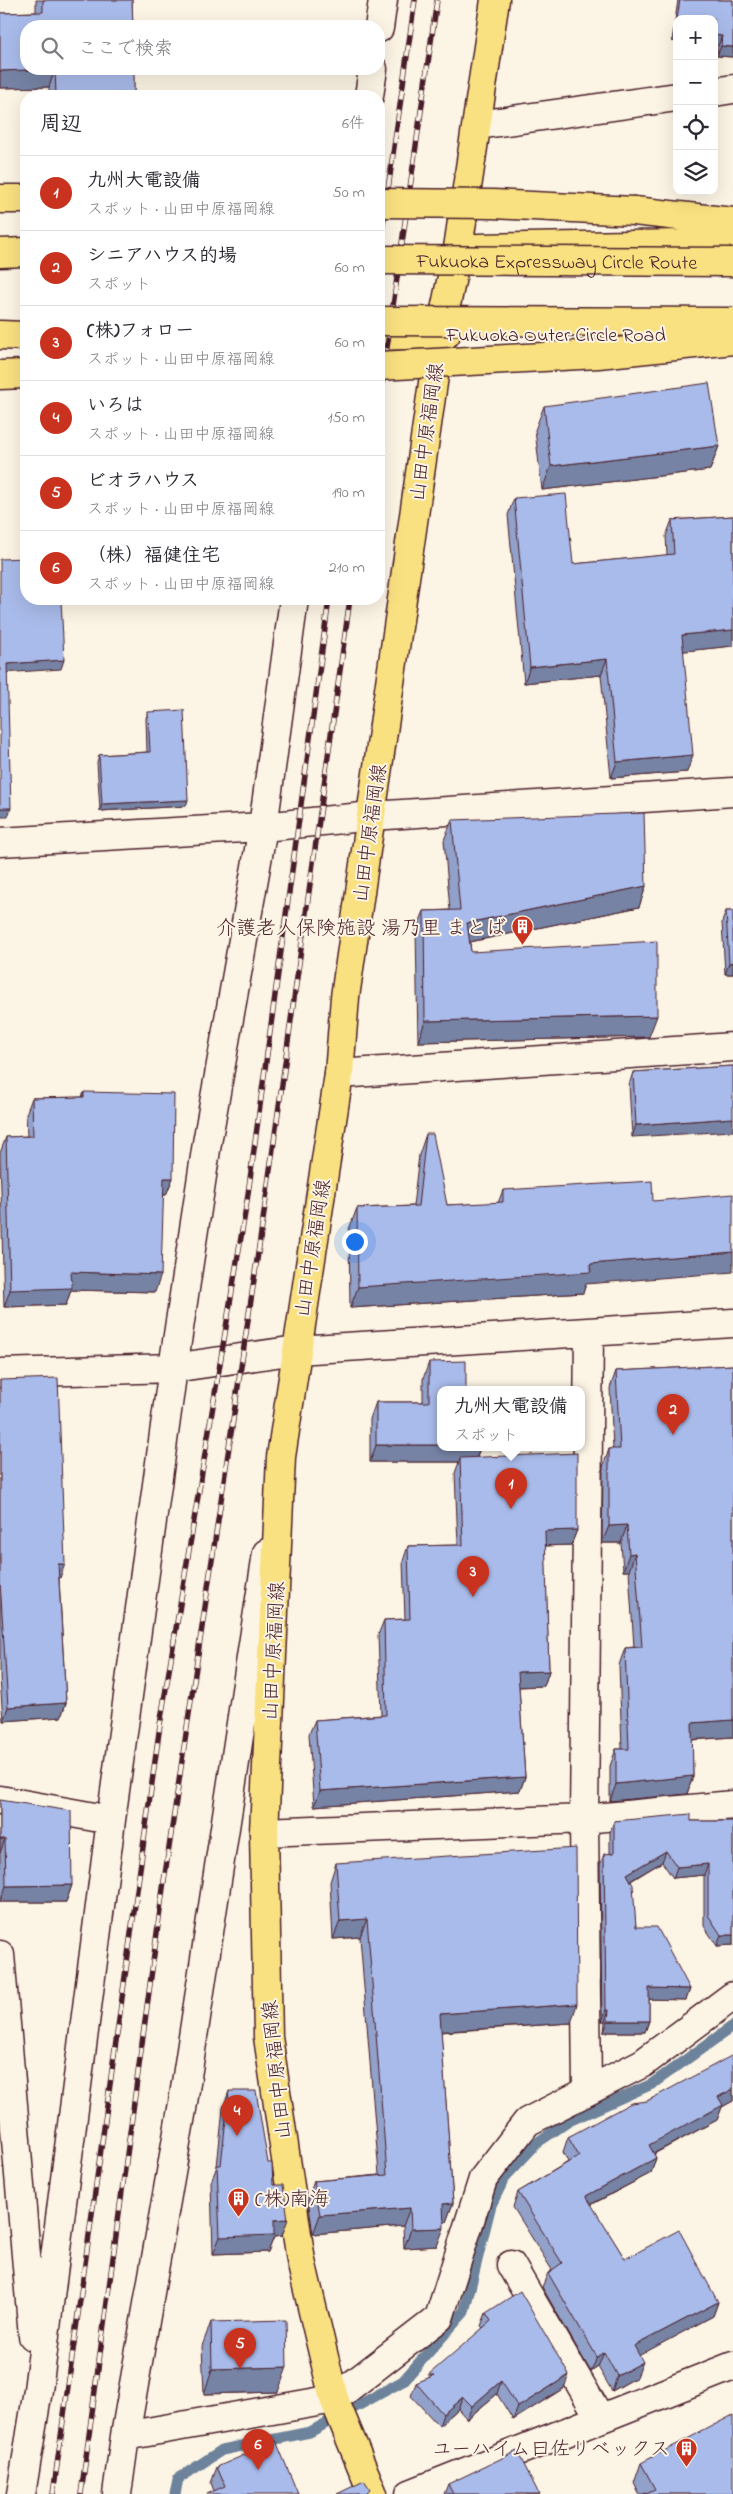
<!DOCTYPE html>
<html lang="ja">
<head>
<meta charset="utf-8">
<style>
  :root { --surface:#fff; --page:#f2f2f3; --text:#2b2b33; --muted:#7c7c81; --line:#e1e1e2; --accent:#c8321e }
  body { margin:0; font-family:"Indie Flower","Klee One",sans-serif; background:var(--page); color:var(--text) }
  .controls { position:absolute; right:15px; top:15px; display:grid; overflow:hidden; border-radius:10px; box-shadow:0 5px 20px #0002 }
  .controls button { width:45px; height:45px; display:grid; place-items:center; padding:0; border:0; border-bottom:1px solid var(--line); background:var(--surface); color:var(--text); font:25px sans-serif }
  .you { position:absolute; left:354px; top:1241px; width:18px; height:18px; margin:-12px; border:4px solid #fff; border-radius:50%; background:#1a73e8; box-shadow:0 0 0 8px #1a73e833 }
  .badge { display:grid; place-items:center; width:32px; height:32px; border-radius:50%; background:var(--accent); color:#fff; font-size:16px; font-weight:700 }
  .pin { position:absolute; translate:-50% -41px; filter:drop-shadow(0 1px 2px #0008) }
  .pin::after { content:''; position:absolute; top:26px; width:18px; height:15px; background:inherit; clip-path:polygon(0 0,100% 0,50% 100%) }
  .popup { position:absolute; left:437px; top:1386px; width:148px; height:65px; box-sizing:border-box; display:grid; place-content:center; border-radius:10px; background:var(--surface); filter:drop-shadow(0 1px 4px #0005); font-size:16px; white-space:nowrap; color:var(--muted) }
  .popup b { font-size:19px; color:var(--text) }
  .popup::after { content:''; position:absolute; left:50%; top:100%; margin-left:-10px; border:10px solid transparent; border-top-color:var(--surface) }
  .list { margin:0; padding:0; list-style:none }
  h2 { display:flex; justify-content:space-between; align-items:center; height:65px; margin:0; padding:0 20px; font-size:21px }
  h2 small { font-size:16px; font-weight:400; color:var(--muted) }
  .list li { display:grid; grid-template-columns:32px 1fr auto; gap:15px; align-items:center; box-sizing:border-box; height:75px; padding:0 20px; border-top:1px solid var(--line) }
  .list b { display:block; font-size:19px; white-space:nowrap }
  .list p { margin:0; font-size:16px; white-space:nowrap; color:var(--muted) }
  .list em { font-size:16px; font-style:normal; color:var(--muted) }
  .icon { flex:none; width:28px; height:28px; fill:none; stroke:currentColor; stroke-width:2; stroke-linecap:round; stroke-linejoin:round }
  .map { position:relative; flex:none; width:733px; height:2494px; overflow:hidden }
  .search { position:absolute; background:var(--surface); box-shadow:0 5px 20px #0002; left:20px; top:20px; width:365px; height:55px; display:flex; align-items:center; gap:12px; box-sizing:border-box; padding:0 18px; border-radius:20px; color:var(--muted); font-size:19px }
  .panel { position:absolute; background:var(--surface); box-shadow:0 5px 20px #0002; left:20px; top:90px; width:365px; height:515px; border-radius:20px }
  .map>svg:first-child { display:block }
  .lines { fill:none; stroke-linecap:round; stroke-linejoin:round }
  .stream { stroke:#6d829b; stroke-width:11 }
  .minor-casing { stroke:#4a1f2b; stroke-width:31 }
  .major-casing { stroke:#4a1f2b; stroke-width:31 }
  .highway-casing { stroke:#4a1f2b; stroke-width:31 }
  .minor { stroke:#fcf5e5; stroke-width:28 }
  .major { stroke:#f9e181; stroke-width:28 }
  .highway { stroke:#f9e181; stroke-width:28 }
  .rail-casing { stroke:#4a1f2b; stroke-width:5.5 }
  .rail { stroke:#fcf5e5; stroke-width:4; stroke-dasharray:11; stroke-linecap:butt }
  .highway-bridge-casing { stroke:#4a1f2b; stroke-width:31; stroke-linecap:butt }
  .highway-bridge { stroke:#f9e181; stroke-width:28 }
  .wall { fill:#91a1c9; stroke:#4a1f2b }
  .shaded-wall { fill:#7683a4; stroke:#4a1f2b }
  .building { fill:#a9bbea; stroke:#4a1f2b }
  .labels { text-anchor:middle; stroke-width:4; stroke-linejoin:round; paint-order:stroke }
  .street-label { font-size:20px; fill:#4a1f2b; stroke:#fcf5e5 }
  .poi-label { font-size:20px; fill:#4a1f2b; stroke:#fcf5e5; text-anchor:end }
</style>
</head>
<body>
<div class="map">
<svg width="733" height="2494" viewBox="0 0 733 2494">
  <rect width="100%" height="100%" fill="#fcf5e5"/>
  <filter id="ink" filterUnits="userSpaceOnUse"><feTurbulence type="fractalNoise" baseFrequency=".02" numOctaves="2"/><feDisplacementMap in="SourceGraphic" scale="10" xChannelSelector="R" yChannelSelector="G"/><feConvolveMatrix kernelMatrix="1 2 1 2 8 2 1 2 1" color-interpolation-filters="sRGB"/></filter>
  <g filter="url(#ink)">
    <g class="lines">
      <path class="stream" d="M175,2494L178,2479L222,2450L310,2432L403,2381L464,2312L491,2205L505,2177L538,2142L569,2121L652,2084L733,2026"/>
      <defs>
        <path id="minor" d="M379,28L383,0
          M714,92L733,89
          M369,96L373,69
          M477,125L677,97
          M0,842L263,827L372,816L733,792
          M339,1074L733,1047
          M0,1373L173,1368L296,1350L733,1323
          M0,1800L111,1820
          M264,1832L584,1819L733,1805
          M0,1955L33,2336
          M587,2091L584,1819L589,1332
          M511,2265L600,2418
          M125,2436L334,2399L439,2318L483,2179L527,2122L643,2063L733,1996
          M21,2494L38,2390L111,1820L173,1368L207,1143L263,827L294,599
          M117,2494L125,2436L182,2109L267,1553
          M410,2494L733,2366"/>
        <path id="major" d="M373,2494L334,2399L301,2261L268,2037L264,1832L281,1457L339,1074L345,997L440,334L458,248L495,0"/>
        <path id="highway" d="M0,199H26
          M634,211L733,222
          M478,248L733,243
          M0,253L26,252
          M0,335L26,336
          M379,336L446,334
          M0,375L26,374"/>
      </defs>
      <use href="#minor" class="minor-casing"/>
      <use href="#major" class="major-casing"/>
      <use href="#highway" class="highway-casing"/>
      <use href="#minor" class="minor"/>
      <use href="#major" class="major"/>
      <use href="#highway" class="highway"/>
      <defs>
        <path id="rail" d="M379,252L415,0
          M379,403L437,0
          M53,2494L160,1725L247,1201L329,599
          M81,2494L164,1881L264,1213L350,599"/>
      </defs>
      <use href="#rail" class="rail-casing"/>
      <use href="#rail" class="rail"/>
      <defs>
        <g id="highway-bridge">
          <path d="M379,203L493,204L634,211"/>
          <path id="s1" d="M379,260L733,262"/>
          <path d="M379,321L733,322"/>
          <path d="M379,366L598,354L733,340"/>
        </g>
      </defs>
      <use href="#highway-bridge" class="highway-bridge-casing"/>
      <use href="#highway-bridge" class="highway-bridge"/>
    </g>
    <path class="wall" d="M36,0H132L134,93L133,96H49V87L0,88V13L36,12Z
      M678,0H733V57L717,56L718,46L714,19H677V42L672,41Z
      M544,406L719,446L710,470L542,490L535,430Z
      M514,498L573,564L667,555L666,536L672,520L733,516V646L683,651L687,772L611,778L601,675L524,683L508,515Z
      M148,712L186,806L100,811L97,762L99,755L147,752L146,718Z
      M452,820L646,886L639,907L470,942L471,952L649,1037L418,1042L416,931L424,911L450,910L444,840Z
      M726,911H733V974H725L722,922Z
      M733,1066L632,1137L629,1085L633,1072Z
      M84,1092L173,1178L166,1195H163L155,1292L71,1290L66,1305L4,1307L0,1153L6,1137L27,1136L26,1114L32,1098L82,1097Z
      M426,1134L447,1205L498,1203L503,1190L586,1284L583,1293L350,1308L349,1229L357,1208L413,1206L419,1155Z
      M429,1362L441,1448H480L477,1457L577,1530L571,1545L545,1546L549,1671L544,1686L519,1687L525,1777L520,1791L314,1806L309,1734L315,1720L381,1715L378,1635L384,1620L405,1619L403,1561L408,1546L458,1545L455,1473L459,1462H370V1419L376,1402H423V1379Z
      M733,1365V1737L692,1740L693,1776L687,1794L610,1801V1766L616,1749H622L619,1665L625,1648L634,1647L629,1571H623L621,1543H602L603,1467L609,1449H613L610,1388L616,1371Z
      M0,1380L60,1578H59L66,1703L61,1717L3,1721L0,1679Z
      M0,1800L72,1885L66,1902H0Z
      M614,1821H733V1945L717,1946L704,1926V1875L673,1878L662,1862L631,1881L636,1927L690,1989L686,2000L649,1999V2021L645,2032H604L605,2021H602L600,1865L604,1854H610V1832Z
      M336,1863L571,2023L441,2032L453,2203L446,2222H444L437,2246L404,2248L403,2226L313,2234L308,2199L314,2181L379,2175L360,1937L333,1939L330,1882Z
      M733,2060V2101L722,2107L717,2120L654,2154L656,2158L651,2173L591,2205L625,2259L718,2302L713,2316L639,2355L637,2377L612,2391L598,2367L591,2372L542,2287L548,2273L552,2270L513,2207L518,2192L568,2162L563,2152L568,2137L647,2101Z
      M229,2091L268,2163L282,2236L274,2237L268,2252L213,2254L211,2182L217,2166L223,2108Z
      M486,2313L564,2388L513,2420L497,2394L467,2419L458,2409L439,2426L411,2396L416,2383L427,2379L483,2328L481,2326Z
      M211,2322L278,2392L204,2394L202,2346Z
      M641,2463L733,2494H639L634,2483Z
      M217,2467L298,2494L214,2491L211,2483Z
      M448,2484L539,2494H444Z"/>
    <path class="shaded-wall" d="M676,32H677V42L672,41Z
      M714,35L722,36L718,46L714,45Z
      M721,46L733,47V57L717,56Z
      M55,69L49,87L0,88V71Z
      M134,93L133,96H55L56,95Z
      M719,446L710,470L542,490L551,466Z
      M733,630V646L676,652L682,635Z
      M607,659L601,675L524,683L530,667Z
      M64,660L61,669L3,673L7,664Z
      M693,755L687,772L611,778L617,762Z
      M188,800L186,806L100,811L102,804Z
      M0,808H11L8,817H0Z
      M646,886L639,907L460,944L467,923Z
      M733,962V974H725L729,963Z
      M657,1016L649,1037L418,1042L425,1021Z
      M733,1118V1131L632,1137L636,1125Z
      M164,1178H173L166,1195H158Z
      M733,1252V1272L586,1284L583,1293L350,1308L358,1287L590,1264Z
      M71,1272L161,1275L155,1292L71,1290L66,1305L4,1307L10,1290Z
      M376,1445H441V1448H480L475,1462L460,1458L459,1462H370Z
      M627,1525L621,1543H602L609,1526Z
      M577,1530L571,1545L539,1546L545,1531Z
      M635,1553L629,1571H623L629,1554Z
      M58,1564H65L60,1578H53Z
      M549,1671L544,1686L512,1687L518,1672Z
      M66,1703L61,1717L3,1721L8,1707Z
      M733,1720V1737L686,1740L692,1723Z
      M693,1776L687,1794L610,1801L616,1784Z
      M525,1777L520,1791L314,1806L320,1791Z
      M0,1839H5L0,1853Z
      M666,1851L662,1862L623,1885L627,1874Z
      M708,1864L704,1875L673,1878L677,1867Z
      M72,1885L66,1902H0L6,1886Z
      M367,1919L360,1937L333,1939L340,1921Z
      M721,1935H733V1945L717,1946Z
      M649,1988L690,1989L686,2000L645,1999Z
      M577,2004L571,2023L433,2032L440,2014Z
      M606,2010H609L605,2021H602Z
      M608,2021H649L645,2032H604Z
      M733,2089V2101L722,2107L717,2120L643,2159L649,2145L718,2097Z
      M656,2158L651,2173L580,2210L586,2196Z
      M453,2203L446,2222H437L443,2204Z
      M410,2208L403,2226L313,2234L320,2215Z
      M288,2219L282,2236L274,2237L268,2252L213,2254L220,2237L274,2220Z
      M444,2228L437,2246L404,2248L411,2229Z
      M718,2302L713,2316L629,2361L634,2346Z
      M604,2352L598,2367L591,2372L597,2357Z
      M643,2362L637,2377L612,2391L617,2376Z
      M287,2367L278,2392L204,2394L212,2369Z
      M569,2375L564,2388L513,2420L518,2407Z
      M501,2381L497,2394L467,2419L472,2406Z
      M463,2397L458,2409L439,2426L443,2414Z"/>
    <path class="building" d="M43,0H132L133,26H26V69H134V93L56,95L55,69L0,71V13L43,12Z
      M680,0H733V47L721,46L722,36L714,35V19H677Z
      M709,383L719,446L551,466L544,406Z
      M566,494L573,564L674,554L672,520L733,516V630L682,635L693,755L617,762L607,659L530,667L514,498Z
      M26,558V599H61L64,660L7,664L11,808H0V559Z
      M184,710L188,800L102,804L99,755L150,752L148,712Z
      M644,813L646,886L467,923L471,952L657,941V1016L425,1021L424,911L460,910L452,820Z
      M726,911H733V962L729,963Z
      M733,1066V1118L636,1125L633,1072Z
      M84,1092L174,1094L173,1178H164L161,1275L71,1272L72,1288L10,1290L6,1137L33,1136L32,1098L84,1097Z
      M426,1134H433L447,1205L503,1202V1190L652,1181L653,1201L733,1194V1252L590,1264L591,1272L358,1287L357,1208L418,1206Z
      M466,1361V1390H441V1445H376V1402H429V1362Z
      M733,1365V1720L692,1723L693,1776L616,1784V1749H629L625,1648L642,1647L635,1553L629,1554L627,1525L609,1526V1449H620L616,1371Z
      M58,1378L65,1564H58L66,1703L8,1707L0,1582V1380Z
      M577,1453V1530L545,1531L549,1671L518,1672L525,1777L320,1791L315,1720L386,1715L384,1620L410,1619L408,1546L463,1545L460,1458Z
      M0,1800L71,1811L72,1885L6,1886L5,1839H0Z
      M691,1814V1821H733V1935H721L708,1915V1864L677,1867L666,1851L627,1874L633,1885L636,1927H657L690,1989L649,1988V2021H608L609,2010H606L604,1854L614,1853V1821Z
      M576,1848L577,2004L440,2014L453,2203L443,2204L444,2228L411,2229L410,2208L320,2215L314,2181L387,2175L367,1919L340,1921L336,1863Z
      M731,2056L733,2060V2089L718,2097L723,2105L649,2145L656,2158L586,2196L625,2259L679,2230L718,2302L634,2346L643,2362L617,2376L604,2352L597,2357L548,2273L562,2263L518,2192L579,2156L568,2137L631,2103L647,2101Z
      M229,2091H256L268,2163H272L273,2185H283L288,2219L274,2220V2235L220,2237L217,2165H221Z
      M520,2291L569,2375L518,2407L501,2381L472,2406L463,2397L443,2414L416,2383L435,2375H428L491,2321L486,2313Z
      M286,2320L287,2367L212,2369L211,2322Z
      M733,2415V2494H644L655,2489L641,2463Z
      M276,2441L298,2494H207L225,2486L217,2467Z
      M517,2451L539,2494H453L448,2484Z
      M364,2481L370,2490L366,2494H337Z"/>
  </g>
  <defs>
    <symbol id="building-pin" viewBox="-11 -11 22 30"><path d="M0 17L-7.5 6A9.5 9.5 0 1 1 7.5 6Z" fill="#c8321e" stroke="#fcf5e5"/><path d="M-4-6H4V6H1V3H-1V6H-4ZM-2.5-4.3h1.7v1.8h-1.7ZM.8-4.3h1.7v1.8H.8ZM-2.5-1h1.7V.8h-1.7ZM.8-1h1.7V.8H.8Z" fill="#fff"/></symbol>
  </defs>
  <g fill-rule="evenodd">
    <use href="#building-pin" x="510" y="914" width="25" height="34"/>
    <use href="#building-pin" x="226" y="2186" width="25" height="34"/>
    <use href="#building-pin" x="674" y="2436" width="25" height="34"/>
  </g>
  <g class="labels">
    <g class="street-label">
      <text dy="7" stroke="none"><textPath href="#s1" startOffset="178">Fukuoka Expressway Circle Route</textPath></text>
      <text x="556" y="341">Fukuoka Outer Circle Road</text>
      <text transform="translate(426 432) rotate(-82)" y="7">山田中原福岡線</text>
      <text transform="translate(369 833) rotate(-82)" y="7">山田中原福岡線</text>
      <text transform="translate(312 1248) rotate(-81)" y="7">山田中原福岡線</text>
      <text transform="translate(273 1651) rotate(-87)" y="7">山田中原福岡線</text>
      <text transform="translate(276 2070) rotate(-96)" y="7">山田中原福岡線</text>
    </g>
    <g class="poi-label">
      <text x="506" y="934">介護老人保険施設 湯乃里 まとば</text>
      <text x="255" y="2205" text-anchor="start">(株)南海</text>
      <text x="670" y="2455">ユーハイム曰佐リベックス</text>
    </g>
  </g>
</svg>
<div class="controls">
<button>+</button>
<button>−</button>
<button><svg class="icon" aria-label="locate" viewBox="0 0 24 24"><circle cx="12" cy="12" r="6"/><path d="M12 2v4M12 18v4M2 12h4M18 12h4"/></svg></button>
<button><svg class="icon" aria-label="layers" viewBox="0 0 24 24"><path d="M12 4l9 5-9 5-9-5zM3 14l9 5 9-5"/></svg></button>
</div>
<div class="you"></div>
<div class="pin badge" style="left:511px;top:1509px">1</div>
<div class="popup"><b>九州大電設備</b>スポット</div>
<div class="pin badge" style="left:673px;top:1435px">2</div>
<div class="pin badge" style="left:473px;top:1597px">3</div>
<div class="pin badge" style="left:237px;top:2136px">4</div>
<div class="pin badge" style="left:240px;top:2369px">5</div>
<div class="pin badge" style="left:258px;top:2470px">6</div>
<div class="search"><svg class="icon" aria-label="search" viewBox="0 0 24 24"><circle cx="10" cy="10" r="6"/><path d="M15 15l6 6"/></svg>ここで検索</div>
<section class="panel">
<h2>周辺<small>6件</small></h2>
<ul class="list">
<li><span class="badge">1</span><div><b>九州大電設備</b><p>スポット · 山田中原福岡線</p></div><em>50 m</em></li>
<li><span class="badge">2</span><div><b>シニアハウス的場</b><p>スポット</p></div><em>60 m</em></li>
<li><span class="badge">3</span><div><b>(株)フォロー</b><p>スポット · 山田中原福岡線</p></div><em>60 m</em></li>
<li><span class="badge">4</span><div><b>いろは</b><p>スポット · 山田中原福岡線</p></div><em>150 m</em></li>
<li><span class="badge">5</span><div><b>ビオラハウス</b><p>スポット · 山田中原福岡線</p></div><em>190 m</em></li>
<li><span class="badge">6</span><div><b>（株）福健住宅</b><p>スポット · 山田中原福岡線</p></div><em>210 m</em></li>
</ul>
</section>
</div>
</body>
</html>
